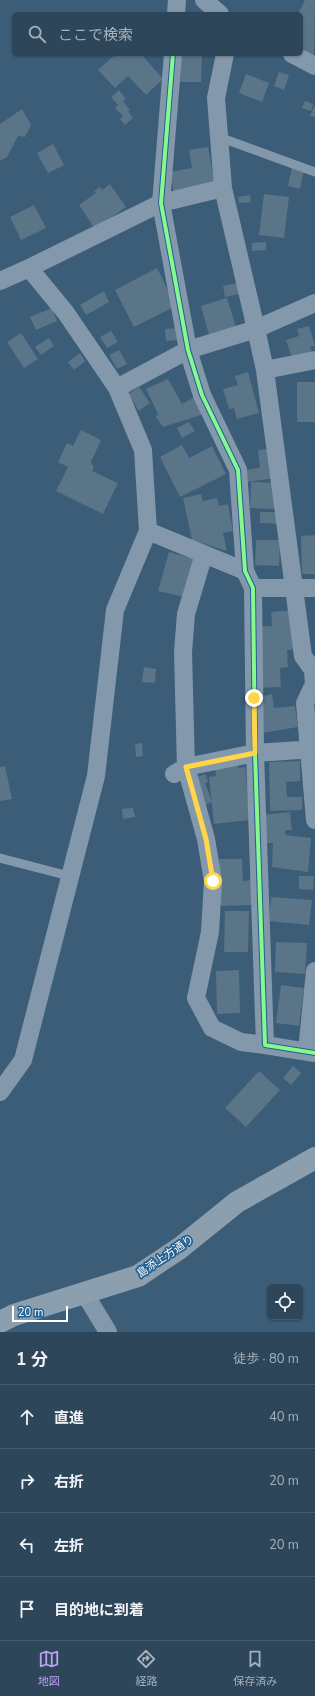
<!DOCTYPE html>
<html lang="ja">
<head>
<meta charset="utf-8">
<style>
  :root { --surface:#2d465a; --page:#395063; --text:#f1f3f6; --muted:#a7b1bb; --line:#485e70; --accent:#bca0f2 }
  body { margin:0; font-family:"Nunito Sans","Noto Sans JP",sans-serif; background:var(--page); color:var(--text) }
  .controls { position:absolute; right:12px; bottom:12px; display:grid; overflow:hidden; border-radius:6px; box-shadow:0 1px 3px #0004 }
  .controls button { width:36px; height:36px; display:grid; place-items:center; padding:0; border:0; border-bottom:1px solid var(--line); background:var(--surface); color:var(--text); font:20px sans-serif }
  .scale { position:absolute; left:12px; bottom:10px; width:56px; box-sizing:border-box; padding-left:4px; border:2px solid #fff; border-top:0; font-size:11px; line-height:14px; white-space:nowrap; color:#fff; -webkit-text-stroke:3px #236090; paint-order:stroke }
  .stop { position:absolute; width:12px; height:12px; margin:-9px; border:3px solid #ffd54a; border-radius:50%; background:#fff }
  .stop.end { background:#ffd54a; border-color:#fff; box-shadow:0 1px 4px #0008 }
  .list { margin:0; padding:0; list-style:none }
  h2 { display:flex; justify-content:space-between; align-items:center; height:52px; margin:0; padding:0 16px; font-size:17px }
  h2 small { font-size:13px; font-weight:400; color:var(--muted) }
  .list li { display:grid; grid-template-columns:26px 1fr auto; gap:12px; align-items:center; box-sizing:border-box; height:64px; padding:0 16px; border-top:1px solid var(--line) }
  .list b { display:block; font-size:15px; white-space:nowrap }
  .list em { font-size:13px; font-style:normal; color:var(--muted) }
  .icon { flex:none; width:22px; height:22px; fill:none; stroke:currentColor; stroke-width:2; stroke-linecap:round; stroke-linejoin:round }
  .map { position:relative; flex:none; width:315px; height:1332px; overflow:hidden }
  .search { position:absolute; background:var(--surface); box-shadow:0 1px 3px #0004; left:12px; right:12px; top:12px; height:44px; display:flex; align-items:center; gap:10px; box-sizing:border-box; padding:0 14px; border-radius:6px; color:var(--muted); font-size:15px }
  .sheet { height:308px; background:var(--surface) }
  nav { display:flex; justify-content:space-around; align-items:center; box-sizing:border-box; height:56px; border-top:1px solid var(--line); background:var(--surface); font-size:11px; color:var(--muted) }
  nav a { display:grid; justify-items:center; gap:2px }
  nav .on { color:var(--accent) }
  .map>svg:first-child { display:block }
  .building { fill:#5a7488 }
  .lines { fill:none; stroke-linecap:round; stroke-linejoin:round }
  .lane { stroke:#8399ab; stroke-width:9 }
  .street { stroke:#8399ab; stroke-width:18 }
  .secondary { stroke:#8c9faf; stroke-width:22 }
  .cycleway-casing { stroke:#236090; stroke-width:6 }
  .cycleway { stroke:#87f88f; stroke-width:4 }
  .route { stroke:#ffd54a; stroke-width:5 }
  .labels { text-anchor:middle; stroke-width:3.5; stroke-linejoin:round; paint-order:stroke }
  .street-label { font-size:11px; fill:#fff; stroke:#236090 }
</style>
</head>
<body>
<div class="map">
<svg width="315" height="1332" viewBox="0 0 315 1332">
  <rect width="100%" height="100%" fill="#3c5d78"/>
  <path class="building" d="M305,0H315L314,56L301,50V14H298Z
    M116,54H141L163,79L146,95L128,76L115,88L98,70Z
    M176,54H202L201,82H176Z
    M279,72L289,75L284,90L274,86Z
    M246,74L269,83L262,102L239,93Z
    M119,90L126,99L123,101L130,110L128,111L133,118L125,125L120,119L123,116L115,108L118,105L111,97Z
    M305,101L313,104L311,111L302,108Z
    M315,104V117L310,116Z
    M22,109L31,125L25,137L18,136L7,157L0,161V124Z
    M53,144L64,165L48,173L37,153Z
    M208,147L215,186L174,193L170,172L192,168L189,150Z
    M292,167L304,170L300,189L288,186Z
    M110,184L126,207L95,229L79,205L96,193L94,191L100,187L102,190Z
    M264,194L289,197L284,238L259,235Z
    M250,195L251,202L239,203L238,197Z
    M34,205L46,228L21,240L10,217Z
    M266,242V250L252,251V243Z
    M157,268L176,306L134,327L115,290Z
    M241,282L244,293L225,297L223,286Z
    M104,291L109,302L86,315L80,305Z
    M227,298L236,327L209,335L201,306Z
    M52,308L57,321L36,330L30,317Z
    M309,326L315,346L310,347L313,355L293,361L286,340L299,336L297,329Z
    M177,328V340L166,341L165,329Z
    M111,331L118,342L107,348L100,337Z
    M21,333L38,359L24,368L7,342Z
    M49,338L54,346L41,355L35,347Z
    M119,350L127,364L117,369L109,355Z
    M80,353L85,361L74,370L68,362Z
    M248,372L259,413L237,419L234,408L229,409L223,389L238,385L235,376Z
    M168,379L182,404L198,395L204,414L163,427L156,417L158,414L146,389Z
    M297,382H315V422H297Z
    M139,387L150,403L139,411L128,394Z
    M189,422L195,431L182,438L177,428Z
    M81,430L101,440L91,462L94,467L92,471L118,483L103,514L56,491L68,467L58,462L67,443L73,446Z
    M182,445L189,458L212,446L226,474L180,497L160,457Z
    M273,448L276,478L247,482L246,470L260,468L258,450Z
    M251,482L279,483L278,509L250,508Z
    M201,494L203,501L217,498L219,506L228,504L233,531L223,533L227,551L192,540L183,498Z
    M260,512H282V524L260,523Z
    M315,535V574H302L301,536Z
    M256,540H280L279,566L255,565Z
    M169,552L195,559L184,597L158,591Z
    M292,610L295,649L287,650L288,667L280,668L281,687L255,688L254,627L272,626L271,612Z
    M144,667L156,669L155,683L142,682Z
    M272,694L274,708L295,706L298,727L261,733L256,697Z
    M142,743L143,756L136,757L135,744Z
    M300,761V781L286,782L287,797H302V810L270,811L269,762Z
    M238,763V768L245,767L250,820L214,824L209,777L216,776L215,765Z
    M5,766L12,799L0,801V767Z
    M205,774L208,782L205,783L212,802L205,805L195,778Z
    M133,808L135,817L123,819L122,809Z
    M290,812L292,830H285V835L311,838L308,872L272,867L273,843H263L260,815Z
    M219,859H242L243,881L253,880V905L220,906Z
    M299,876H314L313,890L299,889Z
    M271,897L312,900L309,925L269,921Z
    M225,911H249L248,952H224Z
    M276,942L307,943L305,974L275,972Z
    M239,970L240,1013L217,1014L216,971Z
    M281,985L304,988L299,1026L276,1023Z
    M293,1066L301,1073L291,1085L283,1078Z
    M259,1071L280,1090L246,1127L225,1108Z"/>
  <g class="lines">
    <path class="lane" d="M219,137L315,172
      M0,858L69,876"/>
    <path class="street" d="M204,0L220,14
      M176,14L177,0
      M173,54L161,203L188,350L202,395L238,470L245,571L253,588L255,753L265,1045L315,1053
      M292,54L315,66
      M29,268L161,203L223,188
      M0,281L29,268L66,313L117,388L143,450L148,531L245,571
      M315,303L256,329L265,370L315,360
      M265,370L303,656L313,670L314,684L305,703L315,820
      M117,388L188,350L256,329L223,188L216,98L225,54
      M204,554L186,614L183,652L186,767L206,839L213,881L210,932L196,998L212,1028L241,1042L265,1045
      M253,588H315
      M174,774L186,767L255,753L315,749
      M307,1051L315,971
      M0,1092L23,1060L96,776L115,610L148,531
      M85,1294L108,1332"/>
    <path class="secondary" d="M0,1322L14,1315L138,1276L180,1248L237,1202L315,1158"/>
    <defs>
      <path id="cycleway" d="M173,54L161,203L188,350L202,395L238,470L245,571L253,588L255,753L265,1045L315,1053"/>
    </defs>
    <use href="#cycleway" class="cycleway-casing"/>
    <use href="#cycleway" class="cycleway"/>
  </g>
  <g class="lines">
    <path class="route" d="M213,881L206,839L186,767L255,753L254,698"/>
  </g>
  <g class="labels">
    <g class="street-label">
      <text transform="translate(165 1256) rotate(-34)" y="4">島添上方通り</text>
    </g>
  </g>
</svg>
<div class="controls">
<button><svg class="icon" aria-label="locate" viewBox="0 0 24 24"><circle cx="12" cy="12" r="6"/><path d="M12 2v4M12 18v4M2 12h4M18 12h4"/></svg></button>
</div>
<div class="scale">20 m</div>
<div class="stop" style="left:213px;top:881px"></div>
<div class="stop end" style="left:254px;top:698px"></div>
<div class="search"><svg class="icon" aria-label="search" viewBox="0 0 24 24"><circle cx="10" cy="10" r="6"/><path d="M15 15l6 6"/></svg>ここで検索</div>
</div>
<section class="sheet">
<h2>1 分<small>徒歩 · 80 m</small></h2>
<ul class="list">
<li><svg class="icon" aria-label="ahead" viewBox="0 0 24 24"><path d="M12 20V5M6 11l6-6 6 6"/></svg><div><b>直進</b></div><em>40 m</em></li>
<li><svg class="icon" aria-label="right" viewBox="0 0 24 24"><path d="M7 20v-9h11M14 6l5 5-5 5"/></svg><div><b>右折</b></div><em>20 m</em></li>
<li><svg class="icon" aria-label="left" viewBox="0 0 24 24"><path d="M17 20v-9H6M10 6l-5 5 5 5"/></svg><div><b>左折</b></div><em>20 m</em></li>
<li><svg class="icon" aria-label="arrive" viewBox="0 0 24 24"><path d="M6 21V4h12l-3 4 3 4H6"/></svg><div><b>目的地に到着</b></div></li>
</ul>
</section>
<nav>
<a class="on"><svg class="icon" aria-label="map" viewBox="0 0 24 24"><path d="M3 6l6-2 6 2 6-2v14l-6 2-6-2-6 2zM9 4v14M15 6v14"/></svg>地図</a>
<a><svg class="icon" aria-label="directions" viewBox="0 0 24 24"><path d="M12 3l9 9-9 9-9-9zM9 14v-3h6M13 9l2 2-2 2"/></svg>経路</a>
<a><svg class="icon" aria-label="saved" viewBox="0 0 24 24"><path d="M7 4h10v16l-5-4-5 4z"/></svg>保存済み</a>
</nav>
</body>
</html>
